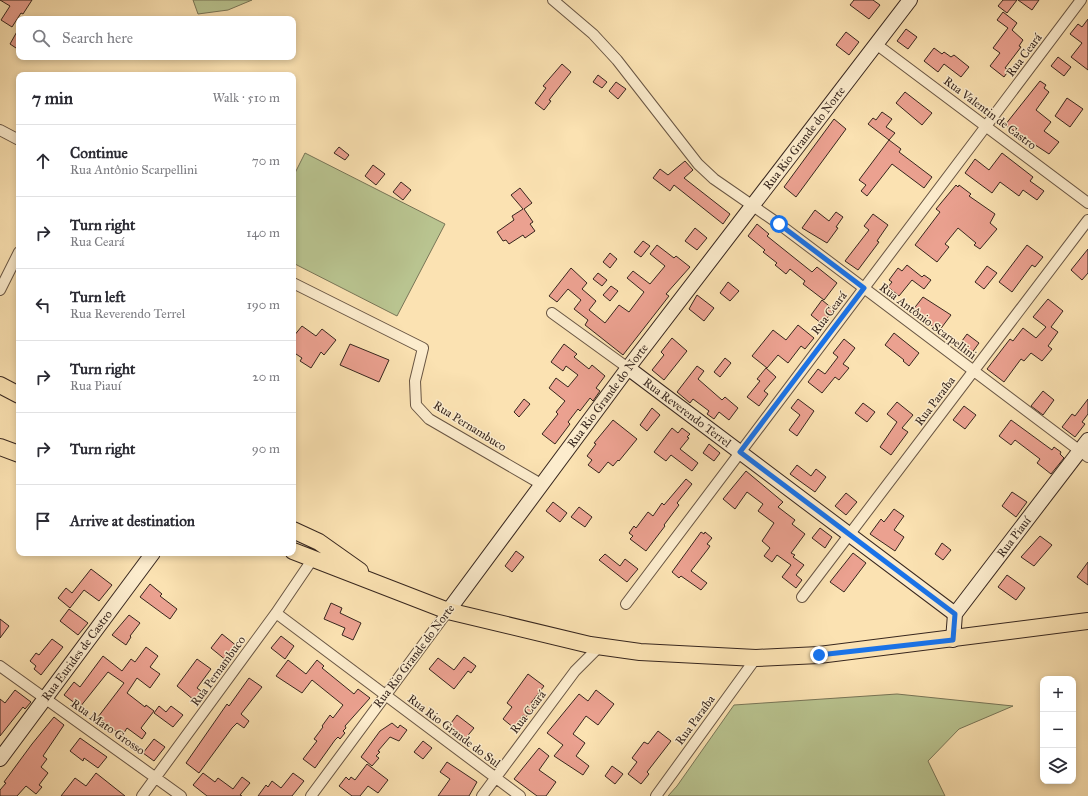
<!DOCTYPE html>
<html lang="en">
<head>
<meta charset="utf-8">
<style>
  :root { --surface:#fff; --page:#f2f2f3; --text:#2b2b33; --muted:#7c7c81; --line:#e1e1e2 }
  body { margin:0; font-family:"IM FELL Great Primer",serif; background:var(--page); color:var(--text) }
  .controls { position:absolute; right:12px; bottom:12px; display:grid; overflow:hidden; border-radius:8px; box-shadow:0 2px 6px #0003 }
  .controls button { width:36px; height:36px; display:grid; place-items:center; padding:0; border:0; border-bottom:1px solid var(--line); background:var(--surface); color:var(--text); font:20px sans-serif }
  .stop { position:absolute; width:12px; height:12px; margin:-9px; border:3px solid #1a73e8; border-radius:50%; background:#fff }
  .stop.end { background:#1a73e8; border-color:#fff; box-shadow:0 1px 4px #0008 }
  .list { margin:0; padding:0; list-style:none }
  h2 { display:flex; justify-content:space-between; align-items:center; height:52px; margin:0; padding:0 16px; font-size:17px }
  h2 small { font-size:13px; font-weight:400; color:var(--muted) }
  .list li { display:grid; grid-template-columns:26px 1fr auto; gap:12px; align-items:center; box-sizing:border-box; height:72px; padding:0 16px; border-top:1px solid var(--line) }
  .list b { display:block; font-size:15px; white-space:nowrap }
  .list p { margin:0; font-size:13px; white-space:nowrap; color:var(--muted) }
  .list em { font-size:13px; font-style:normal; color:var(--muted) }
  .icon { flex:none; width:22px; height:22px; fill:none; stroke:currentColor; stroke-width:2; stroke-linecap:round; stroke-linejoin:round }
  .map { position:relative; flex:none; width:1088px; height:796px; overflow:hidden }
  .search { position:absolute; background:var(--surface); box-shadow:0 2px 6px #0003; left:16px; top:16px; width:280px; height:44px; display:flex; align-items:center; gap:10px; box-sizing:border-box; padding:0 14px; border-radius:8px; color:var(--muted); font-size:15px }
  .panel { position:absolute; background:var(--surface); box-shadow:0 2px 6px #0003; left:16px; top:72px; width:280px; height:484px; border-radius:8px }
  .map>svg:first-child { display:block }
  .green { fill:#b9c490; stroke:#787557 }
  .building { fill:#eba190; stroke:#37261e }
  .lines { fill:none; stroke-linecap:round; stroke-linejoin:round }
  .street-casing { stroke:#685543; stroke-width:12 }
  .secondary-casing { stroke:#37261e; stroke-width:16 }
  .primary-casing { stroke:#37261e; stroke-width:18 }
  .street { stroke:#fceccd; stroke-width:10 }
  .secondary { stroke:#fceccd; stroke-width:14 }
  .primary { stroke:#fbe2b2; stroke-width:16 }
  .route { stroke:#1a73e8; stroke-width:5 }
  .labels { text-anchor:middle; stroke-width:3; stroke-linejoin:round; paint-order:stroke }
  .street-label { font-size:12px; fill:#37261e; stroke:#fceccd }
</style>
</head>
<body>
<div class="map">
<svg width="1088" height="796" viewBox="0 0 1088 796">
  <rect width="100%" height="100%" fill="#fbe2b2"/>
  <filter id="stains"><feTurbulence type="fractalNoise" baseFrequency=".005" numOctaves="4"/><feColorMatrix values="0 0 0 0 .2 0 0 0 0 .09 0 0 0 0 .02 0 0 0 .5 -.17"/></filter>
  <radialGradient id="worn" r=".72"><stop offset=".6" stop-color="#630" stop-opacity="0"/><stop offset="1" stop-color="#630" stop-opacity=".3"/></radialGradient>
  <path class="green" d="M193,0H252L228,10L198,14Z
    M305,153L445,224L397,316L293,263V177Z
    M897,694L1013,706L959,729L928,761L945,796H668L677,786L734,705Z"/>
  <path class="building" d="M0,0H32L23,14L21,13L12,27L1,20L10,6Z
    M854,0H873L880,5L869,19L850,5Z
    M1003,0H1017L1007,13L998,6Z
    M1018,0H1039L1032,10Z
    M1003,12L1017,23L1012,30L1023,40L1019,46L1021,47L1005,68L1009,70L1004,77L990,66L1000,53L993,48L1008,28L997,20Z
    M1088,19V70L1071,57L1082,43L1070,34L1078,24L1082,27Z
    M19,28V44L16,48L10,44Z
    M906,29L917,37L908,49L897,41Z
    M846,32L859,42L849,55L836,45Z
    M934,48L942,54L944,52L951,57L954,55L969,67L961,77L944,64L938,72L924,61Z
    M1058,57L1071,67L1064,76L1051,66Z
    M562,64L571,72L549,100L551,101L544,110L535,103L546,88L543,86Z
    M598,75L607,82L602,88L593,82Z
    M1040,81L1046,85L1044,88L1049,92L1036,110L1051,122L1044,131L1059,142L1049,154L1005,125Z
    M616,82L626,89L618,99L609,91Z
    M905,92L932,113L922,125L896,103Z
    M1067,98L1083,109L1070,127L1055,116Z
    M882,112L892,119L886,127L895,133L889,140L868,124L873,118L876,120Z
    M834,119L846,129L796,197L784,187Z
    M889,140L901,149L899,152L932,177L924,188L892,164L867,196L861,191L866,185L859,180Z
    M339,147L349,155L345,160L334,153Z
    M1002,153L1033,177L1030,181L1044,191L1037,200L1023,190L1019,196L1000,182L992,193L965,173L975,159L989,170Z
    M685,161L693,170L684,178L730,214L723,224L674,185L670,191L653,178L660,169L668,175Z
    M373,165L385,174L376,185L365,176Z
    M401,182L411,190L403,200L393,192Z
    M956,185L958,187L959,185L971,194L969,196L995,214L990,223L997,229L980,249L974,245L976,243L958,228L945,244L949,247L937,262L915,245L940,212L936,209Z
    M520,188L532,203L524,209L533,222L530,224L535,231L525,238L523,235L509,244L506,240L503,241L497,232L514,220L512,216L523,209L511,195Z
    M815,210L829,221L836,212L843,217L836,227L838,228L827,243L802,228Z
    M873,214L888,225L877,241L879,242L858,270L845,261L869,230L864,226Z
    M757,224L769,234L767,236L812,272L817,267L837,283L824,300L803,284L805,281L790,269L786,274L775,265L777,263L763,252L765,250L748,236Z
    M695,228L707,238L697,250L685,241Z
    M643,241L650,246L641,257L634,252Z
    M657,245L674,258L676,256L690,267L666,294L669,296L623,355L585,325L588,320L574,309L581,300L568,289L557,302L549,296L571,268L587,283L582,289L596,301L589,310L605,323L619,305L629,312L644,292L627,278L633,271L650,284L665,266L650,254Z
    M1027,245L1043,257L1035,267L1032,265L1012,292L999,282Z
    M1088,249V273L1082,280L1071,270Z
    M610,253L617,259L610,268L603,262Z
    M907,265L922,277L924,275L931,280L924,289L912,280L899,296L888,287L892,282L889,280L898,268L902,271Z
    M987,266L997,273L984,289L975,282Z
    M598,273L607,280L602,286L593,279Z
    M728,282L739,291L730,301L720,293Z
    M611,286L618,291L610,301L603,295Z
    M697,295L714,308L704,321L689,309Z
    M923,297L951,315L939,331L912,311Z
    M1048,299L1063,311L1051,327L1058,332L1048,346L1052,349L1042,361L1031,353L1024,361L1021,359L1004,382L987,369L1010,339L1013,341L1023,328L1036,338L1046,327L1033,317Z
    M822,300L834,310L822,324L811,315Z
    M798,325L814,338L805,349L801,346L788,363L778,355L767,368L752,356L773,330L786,340Z
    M302,326L316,336L322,329L336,340L324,355L321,352L311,368L300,361L302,358L293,352V337Z
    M894,333L919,353L909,366L903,361L904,360L885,345Z
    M967,334L979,343L971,354L959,345Z
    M672,338L687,351L664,380L652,370L664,355L661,352Z
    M844,339L855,348L843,364L849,368L839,380L835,377L822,393L808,382L818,369L825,374L838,357L833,353Z
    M350,344L389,360L379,382L340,365Z
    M564,344L577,354L574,357L589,369L592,365L605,376L596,388L600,391L593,401L590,398L580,411L578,409L568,422L570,424L555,444L542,434L558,414L556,412L565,401L549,388L556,378L568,387L578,375L566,366L563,371L551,362Z
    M725,358L731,363L720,377L714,372Z
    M697,366L704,371L698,379L722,400L725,397L738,408L729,420L719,412L714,419L707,414L709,411L693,399L690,403L677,392Z
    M766,368L776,377L764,391L768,394L759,406L747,397L760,381L757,379Z
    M1043,391L1054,400L1043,415L1031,406Z
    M524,399L530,404L519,417L514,412Z
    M798,399L814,411L797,436L789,430L800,415L791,408Z
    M1088,399V414L1082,422L1085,424L1075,437L1062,427L1072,414L1075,416Z
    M897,402L913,415L902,428L908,432L891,455L880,447L897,422L887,414Z
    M863,403L875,412L867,422L855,413Z
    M964,406L976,415L965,429L953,420Z
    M652,408L660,415L647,431L640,425Z
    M613,420L637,439L619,461L618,460L613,466L608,462L599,473L588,465L592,460L587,456L596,444L594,443Z
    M1011,420L1052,450L1054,447L1061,452L1060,454L1064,458L1051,474L1037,463L1040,459L1015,440L1011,445L999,436Z
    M672,428L678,433L682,428L690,434L687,437L689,438L680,449L698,463L692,471L671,455L666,461L654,452Z
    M709,444L720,453L714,461L703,453Z
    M797,465L811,476L816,469L826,477L815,492L790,474Z
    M746,471L783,502L778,507L795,520L792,524L805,534L791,553L795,555L793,557L804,565L796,575L802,580L796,588L782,577L791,565L777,555L772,562L764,556L770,548L762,541L774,523L758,511L763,504L747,492L735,509L723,499Z
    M686,479L692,484L677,503L679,505L664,525L665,526L646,551L630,539L633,536L629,533L634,526L636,528L648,512L653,516L662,503L664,505Z
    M1012,492L1027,502L1016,517L1002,506Z
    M846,493L857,502L846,515L835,506Z
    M553,502L567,513L560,522L546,511Z
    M579,507L592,517L585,527L571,517Z
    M894,509L904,516L894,530L904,537L895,551L870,534L881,519L884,522Z
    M820,528L832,537L825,548L812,538Z
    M701,532L704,534L705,532L712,538L707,544L710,546L708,549L691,571L707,583L701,590L681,576L679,578L672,572Z
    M1040,536L1052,545L1034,566L1021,557Z
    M942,543L951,550L943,560L935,554Z
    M516,551L524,557L512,572L505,566Z
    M853,553L866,563L844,592L830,582Z
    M605,554L620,566L625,559L638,569L627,582L599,560Z
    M1088,562V585L1077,577Z
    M91,569L112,585L99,601L84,590L70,608L58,598L66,588L72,593Z
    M1007,575L1025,588L1016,600L998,587Z
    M150,584L162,594L160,596L177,609L170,619L140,597Z
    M331,603L342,608L340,613L361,623L353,640L342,635L345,628L324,619Z
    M69,609L88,623L78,635L60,621Z
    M129,615L140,623L130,636L131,637L126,645L112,635Z
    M0,619L9,626L0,638Z
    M222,634L238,647L227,661L211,648Z
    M281,636L294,646L285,659L271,648Z
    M52,639L63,647L41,675L34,669L36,666L30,661L36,653L39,655Z
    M146,647L158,656L150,667L160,674L150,688L137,678L127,693L145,707L146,705L154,711L141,728L146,733L142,739L127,728L122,736L98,717L124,683L108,672L80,707L64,695L74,682L80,687L103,656L122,671L131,659L135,662Z
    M464,657L476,666L471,673L468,671L454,689L429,669L438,658L454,670Z
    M197,659L211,669L197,688L201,691L194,700L177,686Z
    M288,660L306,674L317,660L324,666L322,668L354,694L358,689L370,698L345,726L346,728L343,731L345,733L340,739L338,737L335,740L315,768L303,759L317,741L314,739L323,727L322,726L330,715L333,718L343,705L312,680L302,693L276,676Z
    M528,674L544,686L531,703L535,706L526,717L523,715L514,728L503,719L512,707L507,703Z
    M249,678L262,687L241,714L249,721L244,728L237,723L232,728L199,773L186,763L227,704L229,706Z
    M15,690L31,702L25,709L23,707L0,736V699L5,703Z
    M596,690L614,704L598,725L586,716L573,734L585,743L576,756L589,766L583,775L554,756L563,745L547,733L579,694L588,701Z
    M159,706L166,712L171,706L183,715L173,727L154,713Z
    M457,715L474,728L464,740L448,727Z
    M54,717L64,725L43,756L47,759L41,767L48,773L39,785L42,787L36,794L26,786L17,796H0V790L6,783L4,782L32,744Z
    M392,723L398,728L400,725L407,730L399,741L390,737L378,751L380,752L376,756L379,758L372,766L361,757L380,731Z
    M658,731L671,741L647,772L649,774L641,784L628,774L637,762L632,758L644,742L648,744Z
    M80,738L107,757L98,768L84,758L83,761L70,751Z
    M154,739L165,747L154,761L143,753Z
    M423,741L432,748L423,759L414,752Z
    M539,748L549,756L539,770L556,782L546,796H537L514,779Z
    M447,762L477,782L469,796H438L450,779L440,772Z
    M367,764L388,780L378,793L368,786L360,796H352L339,786L346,777L349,780L351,777L355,780Z
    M612,766L623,774L615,784L605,776Z
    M96,773L125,796H61L75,778L86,786Z
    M203,773L215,782L218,778L233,789L242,777L250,783L240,795L242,796H207L193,785Z
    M293,773L304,781L292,796H258L266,785L268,787L272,781L281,788Z"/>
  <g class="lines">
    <defs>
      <path id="street" d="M553,0L593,34L617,60L698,164L714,179L779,224L1088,457
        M876,44L1088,203
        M0,130L19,140
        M293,283L423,348L415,381L416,405L429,419L541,484
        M0,290L19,252
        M552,313L628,368
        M802,597L1088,220
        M626,604L1081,0
        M276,613L520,796
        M0,666L181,796
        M142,796L276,613L312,560
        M311,796L448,611
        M482,796L575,671L599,647
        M656,796L756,658"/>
      <g id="secondary">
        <path id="s1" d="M628,368L955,614"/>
        <path id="s2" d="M448,611L628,368L910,0"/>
        <path id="s3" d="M953,640L955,614L1088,440"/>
        <path id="s4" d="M0,759L153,553"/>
      </g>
      <path id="primary" d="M0,385L19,395
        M0,447L19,454
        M293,530L319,542L360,571
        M293,551L448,611L590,645L640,652L756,658L819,655L1088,621"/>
    </defs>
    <use href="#street" class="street-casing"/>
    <use href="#secondary" class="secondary-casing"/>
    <use href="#primary" class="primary-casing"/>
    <use href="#street" class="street"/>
    <use href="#secondary" class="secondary"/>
    <use href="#primary" class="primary"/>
  </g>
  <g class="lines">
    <path class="route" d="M779,224L864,288L740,452L955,614L953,640L819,655"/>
  </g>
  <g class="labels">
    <g class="street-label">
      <text transform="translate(1024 55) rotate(-53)" y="4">Rua Ceará</text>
      <text transform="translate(990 113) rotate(37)" y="4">Rua Valentin de Castro</text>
      <text dy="4" stroke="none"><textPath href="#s2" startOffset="592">Rua Rio Grande do Norte</textPath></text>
      <text transform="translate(829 313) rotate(-53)" y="4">Rua Ceará</text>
      <text transform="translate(928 321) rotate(37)" y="4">Rua Antônio Scarpellini</text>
      <text dy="4" stroke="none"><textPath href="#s2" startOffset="268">Rua Rio Grande do Norte</textPath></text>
      <text transform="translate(935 401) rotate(-53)" y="4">Rua Paraíba</text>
      <text dy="4" stroke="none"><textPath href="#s1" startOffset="74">Rua Reverendo Terrel</textPath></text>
      <text transform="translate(470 426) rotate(32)" y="4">Rua Pernambuco</text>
      <text dy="4" stroke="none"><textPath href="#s3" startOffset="123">Rua Piauí</textPath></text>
      <text dy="4" stroke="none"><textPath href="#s4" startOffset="129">Rua Eurides de Castro</textPath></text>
      <text transform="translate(414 656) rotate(-53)" y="4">Rua Rio Grande do Norte</text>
      <text transform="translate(218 671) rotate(-54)" y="4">Rua Pernambuco</text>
      <text transform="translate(528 712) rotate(-53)" y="4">Rua Ceará</text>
      <text transform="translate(695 720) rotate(-54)" y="4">Rua Paraíba</text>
      <text transform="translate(108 727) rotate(35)" y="4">Rua Mato Grosso</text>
      <text transform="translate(454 731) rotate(37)" y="4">Rua Rio Grande do Sul</text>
    </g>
  </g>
  <rect width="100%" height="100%" filter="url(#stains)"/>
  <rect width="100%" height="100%" fill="url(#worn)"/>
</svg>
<div class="controls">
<button>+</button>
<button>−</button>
<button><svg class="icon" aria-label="layers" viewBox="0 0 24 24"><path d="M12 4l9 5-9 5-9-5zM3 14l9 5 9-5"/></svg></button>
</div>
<div class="stop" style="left:779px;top:224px"></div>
<div class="stop end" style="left:819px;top:655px"></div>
<div class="search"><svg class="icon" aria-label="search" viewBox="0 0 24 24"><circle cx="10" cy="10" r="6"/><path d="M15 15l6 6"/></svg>Search here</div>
<section class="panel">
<h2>7 min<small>Walk · 510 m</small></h2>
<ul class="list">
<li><svg class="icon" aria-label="ahead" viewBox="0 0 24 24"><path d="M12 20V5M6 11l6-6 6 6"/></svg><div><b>Continue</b><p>Rua Antônio Scarpellini</p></div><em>70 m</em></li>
<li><svg class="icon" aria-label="right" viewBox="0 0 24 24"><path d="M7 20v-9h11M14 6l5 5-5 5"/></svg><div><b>Turn right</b><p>Rua Ceará</p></div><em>140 m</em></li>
<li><svg class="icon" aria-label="left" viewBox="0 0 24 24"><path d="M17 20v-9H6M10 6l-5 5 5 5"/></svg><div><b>Turn left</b><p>Rua Reverendo Terrel</p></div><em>190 m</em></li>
<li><svg class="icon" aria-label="right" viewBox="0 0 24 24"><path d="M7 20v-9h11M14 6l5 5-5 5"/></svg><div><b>Turn right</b><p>Rua Piauí</p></div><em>20 m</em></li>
<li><svg class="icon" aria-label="right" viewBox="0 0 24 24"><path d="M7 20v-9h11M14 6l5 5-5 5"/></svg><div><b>Turn right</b></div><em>90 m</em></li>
<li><svg class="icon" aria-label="arrive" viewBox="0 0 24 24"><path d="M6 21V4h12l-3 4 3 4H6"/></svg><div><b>Arrive at destination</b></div></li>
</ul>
</section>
</div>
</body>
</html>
